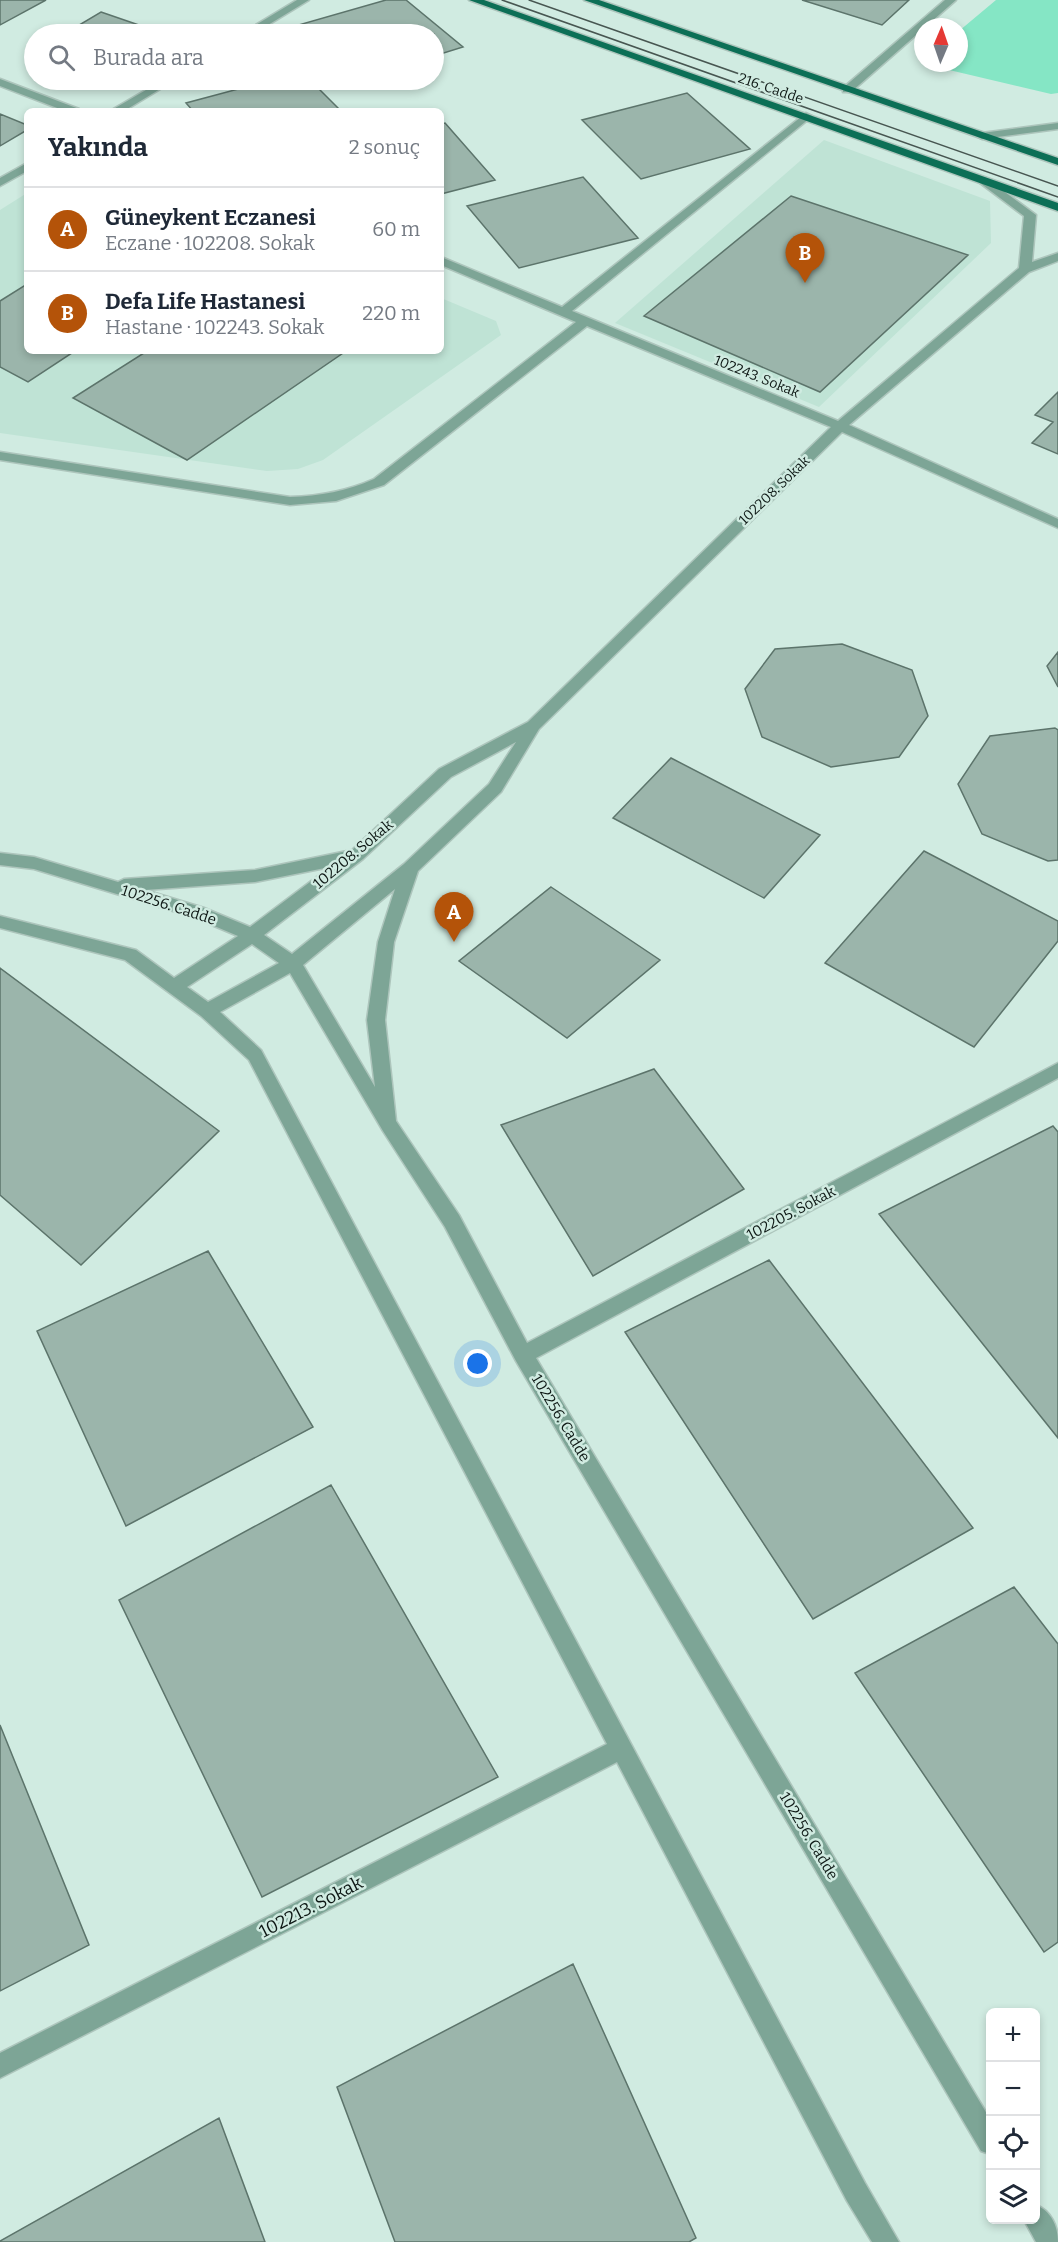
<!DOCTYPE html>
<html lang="tr">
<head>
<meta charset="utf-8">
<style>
  :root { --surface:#fff; --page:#f2f2f3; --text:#1f2937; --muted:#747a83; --line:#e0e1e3; --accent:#b45309 }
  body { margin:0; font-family:Bitter,serif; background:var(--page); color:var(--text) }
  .controls { position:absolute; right:18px; bottom:18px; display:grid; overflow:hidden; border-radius:9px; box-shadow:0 3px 9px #0003 }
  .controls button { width:54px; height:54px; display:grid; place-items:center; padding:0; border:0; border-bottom:2px solid var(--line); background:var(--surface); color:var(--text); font:30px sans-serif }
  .compass { position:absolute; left:914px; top:18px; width:54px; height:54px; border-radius:50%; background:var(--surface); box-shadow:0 3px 9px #0003; rotate:2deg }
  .you { position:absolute; left:478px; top:1364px; width:21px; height:21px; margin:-15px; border:4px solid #fff; border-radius:50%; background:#1a73e8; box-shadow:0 0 0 9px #1a73e833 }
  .badge { display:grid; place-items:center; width:39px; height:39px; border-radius:50%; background:var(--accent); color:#fff; font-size:20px; font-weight:700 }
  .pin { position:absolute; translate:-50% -50px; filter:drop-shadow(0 2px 3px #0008) }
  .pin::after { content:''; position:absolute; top:32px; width:21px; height:18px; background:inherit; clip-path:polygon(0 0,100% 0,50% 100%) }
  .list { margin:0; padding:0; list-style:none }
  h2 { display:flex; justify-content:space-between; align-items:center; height:78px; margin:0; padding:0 24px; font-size:26px }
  h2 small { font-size:20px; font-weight:400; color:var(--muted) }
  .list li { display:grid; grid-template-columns:39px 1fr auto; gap:18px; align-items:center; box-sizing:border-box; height:84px; padding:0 24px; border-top:2px solid var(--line) }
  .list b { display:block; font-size:22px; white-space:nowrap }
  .list p { margin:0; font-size:20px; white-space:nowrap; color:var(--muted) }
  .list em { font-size:20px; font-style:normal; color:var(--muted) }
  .icon { flex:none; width:33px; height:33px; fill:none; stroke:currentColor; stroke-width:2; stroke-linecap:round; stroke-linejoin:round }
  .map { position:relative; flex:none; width:1058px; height:2242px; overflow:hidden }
  .search { position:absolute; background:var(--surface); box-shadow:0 3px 9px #0003; left:24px; top:24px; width:420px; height:66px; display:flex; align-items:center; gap:15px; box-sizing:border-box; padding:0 21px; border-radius:33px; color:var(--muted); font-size:22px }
  .panel { position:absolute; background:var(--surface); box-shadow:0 3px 9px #0003; left:24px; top:108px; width:420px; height:246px; border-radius:9px }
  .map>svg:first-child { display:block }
  .built { fill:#bfe3d5 }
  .green { fill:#85e6c5 }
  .building { fill:#9bb5ab; stroke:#5c746b; stroke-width:1.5 }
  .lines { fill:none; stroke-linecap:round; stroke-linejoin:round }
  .minor-casing { stroke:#adc5bc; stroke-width:3 }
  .major-casing { stroke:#adc5bc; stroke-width:3 }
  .minor { fill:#7da596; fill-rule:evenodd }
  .major { fill:#0c6f56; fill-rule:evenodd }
  .tram { stroke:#475651; stroke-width:1.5 }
  .labels { text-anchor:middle; stroke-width:5; stroke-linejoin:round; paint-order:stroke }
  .far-street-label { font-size:14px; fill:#0d1714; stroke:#d0ebe1 }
  .street-label { font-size:15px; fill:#0d1714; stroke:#d0ebe1 }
  .near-street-label { font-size:18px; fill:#0d1714; stroke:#d0ebe1 }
</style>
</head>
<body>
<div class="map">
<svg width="1058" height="2242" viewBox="0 0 1058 2242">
  <rect width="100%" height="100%" fill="#d0ebe1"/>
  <path class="built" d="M824,140L990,201L991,243L819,407L615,323Z
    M27,193V351H441V298L496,321L501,335L323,460L298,469L267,471L0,433V210Z"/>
  <path class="green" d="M996,0H1058V93L1051,94L945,69L938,63H959V31Z"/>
  <path class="building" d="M0,0H46L0,25Z
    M386,0H406L463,47L434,56V34H305L295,26Z
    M802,0H909L882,25Z
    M101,12L165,34H64Z
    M272,80H310L341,111H193L186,103Z
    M687,93L750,149L641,179L582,120Z
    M0,114L27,125V130L0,146Z
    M445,123L495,180L441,194V124Z
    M583,177L638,238L519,268L467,206Z
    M791,196L968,255L820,392L644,316Z
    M27,284V351H75L28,382L0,367V301Z
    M147,351H346L187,460L73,398Z
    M1058,392V454L1032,443L1053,422L1035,415Z
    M842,644L912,670L928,716L899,757L831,767L762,737L745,689L775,649Z
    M1058,652V687L1047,666Z
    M1055,728L1058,730V860L1048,861L982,834L958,784L990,736Z
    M671,758L820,835L764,898L613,818Z
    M924,851L1058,921V941L974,1047L825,963Z
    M551,887L660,960L567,1038L459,961Z
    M0,968L219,1131L81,1265L0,1195Z
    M654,1069L744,1189L593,1276L501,1125Z
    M1053,1126L1058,1132V1438L879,1214Z
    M208,1251L313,1427L126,1526L37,1331Z
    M769,1260L973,1528L813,1619L625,1332Z
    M331,1485L498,1777L262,1897L119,1600Z
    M1014,1587L1058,1644V1942L1044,1952L855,1673Z
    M0,1725L89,1945L0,1991Z
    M573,1964L696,2238L689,2242H395L337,2087Z
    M219,2118L265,2242H0V2241Z"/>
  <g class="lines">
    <defs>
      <path id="minor" d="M297,0H309L253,34H241Z
        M945,0H956L851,92H843V88Z
        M0,79L79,109L81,111H65L0,86Z
        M163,80H175L124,111H110Z
        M806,113L812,116L810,118L572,311L838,421L1019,268L1024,216L976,180L982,177L986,178L1036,215L1032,262L1058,253V261L1029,272L849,425L1058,519V528L842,432L539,729L501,792L418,871L394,942L385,1020L396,1121L459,1215L527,1343L1058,1063V1078L536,1358L990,2119V2154L981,2151L516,1361L445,1227L383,1131L290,973L220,1012L261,1050L865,2183L899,2242H872L847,2201L617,1762L0,2078V2053L607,1744L249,1060L201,1016L125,960L0,928V916L136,950L174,978L238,936L193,917L34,869L0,865V853L34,857L118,882L124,879L255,870L352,850L439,769L528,722L831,427L587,326L384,485L336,501L290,505L0,460V452L290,497C320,496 347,491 374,479L576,322L441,265V257L562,307ZM516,742L489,784L404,864L292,954L264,935L363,859L451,777ZM330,867L250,927L204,908L145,890L255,882ZM395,889L378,942L367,1020L375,1087L303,965ZM252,944L279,963L208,1002L187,987Z
        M1058,123V129L982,139L976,136L982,133Z
        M27,163V171L0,186V178Z
        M1036,2205C1051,2211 1058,2226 1058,2242H1036L1024,2220H1036Z"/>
      <path id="major" d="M469,0H484L1058,203V211Z
        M584,0H599L1058,158V165Z"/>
    </defs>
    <use href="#minor" class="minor-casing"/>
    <use href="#major" class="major-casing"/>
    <use href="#minor" class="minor"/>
    <use href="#major" class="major"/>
    <path class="tram" d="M502,0L1058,197
      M529,0L1058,186"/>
  </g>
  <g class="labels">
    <g class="far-street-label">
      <text transform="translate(771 88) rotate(19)" y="5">216. Cadde</text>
      <text transform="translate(757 376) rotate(22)" y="5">102243. Sokak</text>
      <text transform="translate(774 490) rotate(-44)" y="5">102208. Sokak</text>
    </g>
    <g class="street-label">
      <text transform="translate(353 854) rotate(-40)" y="5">102208. Sokak</text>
      <text transform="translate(169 905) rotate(18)" y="5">102256. Cadde</text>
      <text transform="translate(791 1213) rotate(-28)" y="5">102205. Sokak</text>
      <text transform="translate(561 1418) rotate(59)" y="5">102256. Cadde</text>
      <text transform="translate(809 1836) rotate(59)" y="5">102256. Cadde</text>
    </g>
    <g class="near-street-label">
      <text transform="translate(311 1907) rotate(-27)" y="6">102213. Sokak</text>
    </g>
  </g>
</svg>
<div class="controls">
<button>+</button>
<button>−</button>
<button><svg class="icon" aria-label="locate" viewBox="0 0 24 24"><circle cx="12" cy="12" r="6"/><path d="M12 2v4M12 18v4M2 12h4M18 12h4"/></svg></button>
<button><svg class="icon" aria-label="layers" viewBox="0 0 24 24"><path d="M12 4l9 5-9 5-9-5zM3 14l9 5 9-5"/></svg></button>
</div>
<svg class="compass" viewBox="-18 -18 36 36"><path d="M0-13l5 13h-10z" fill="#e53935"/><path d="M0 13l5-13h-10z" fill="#747a83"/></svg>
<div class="you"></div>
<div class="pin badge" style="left:454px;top:942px">A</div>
<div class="pin badge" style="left:805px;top:283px">B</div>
<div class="search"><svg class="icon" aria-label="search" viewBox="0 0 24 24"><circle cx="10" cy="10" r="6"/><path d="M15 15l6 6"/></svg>Burada ara</div>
<section class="panel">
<h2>Yakında<small>2 sonuç</small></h2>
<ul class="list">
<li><span class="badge">A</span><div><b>Güneykent Eczanesi</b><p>Eczane · 102208. Sokak</p></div><em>60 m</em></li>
<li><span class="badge">B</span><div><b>Defa Life Hastanesi</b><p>Hastane · 102243. Sokak</p></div><em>220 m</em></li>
</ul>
</section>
</div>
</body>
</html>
